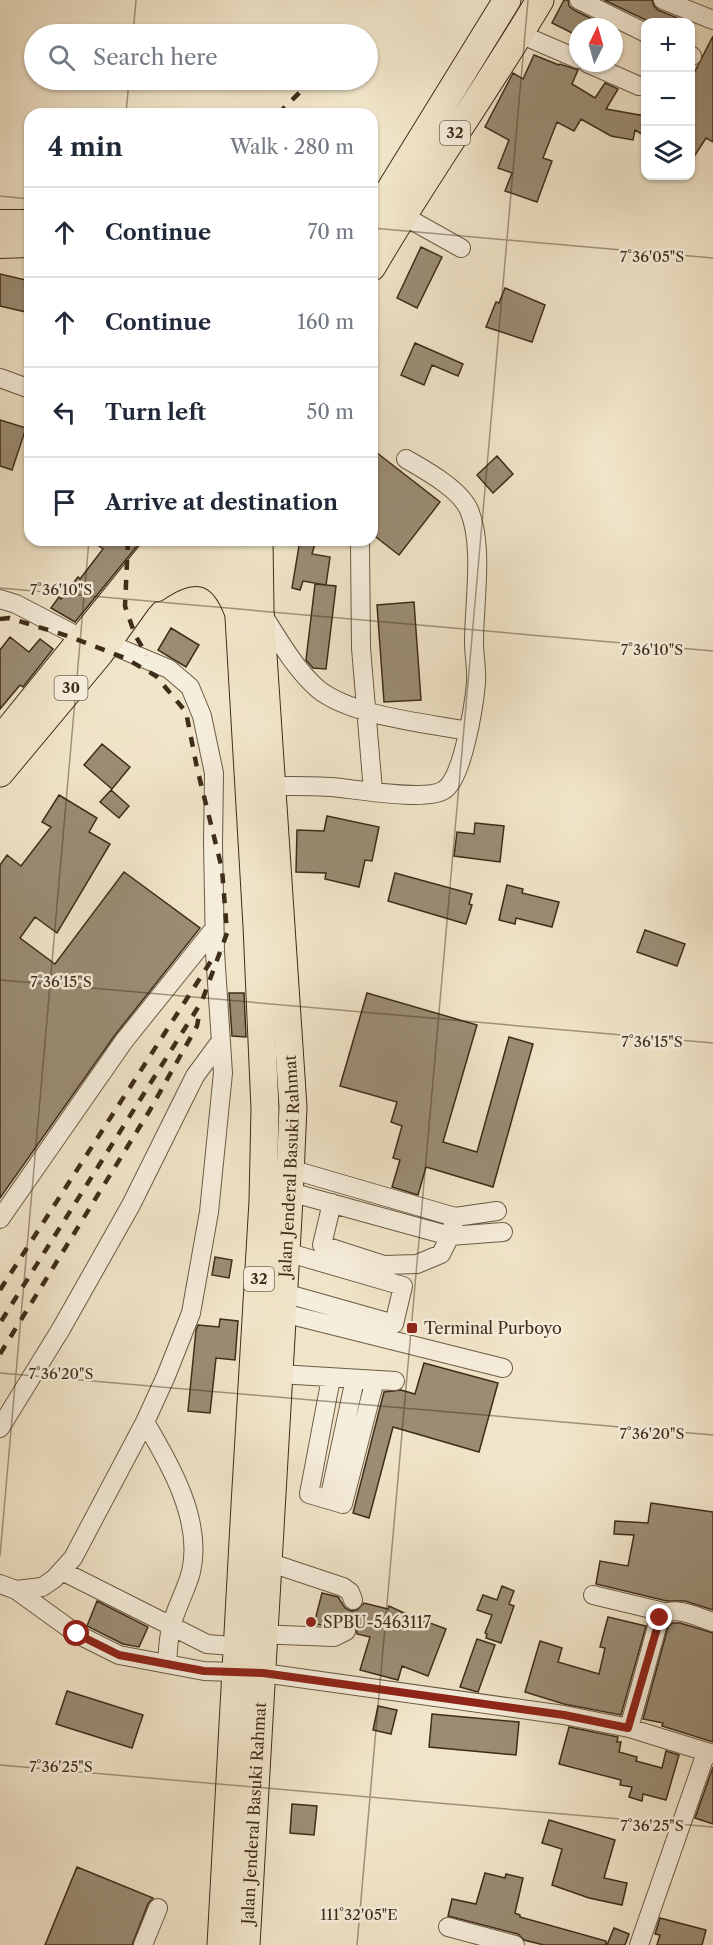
<!DOCTYPE html>
<html lang="en">
<head>
<meta charset="utf-8">
<style>
  :root { --surface:#fff; --page:#f2f2f3; --text:#1f2937; --muted:#747a83; --line:#e0e1e3 }
  body { margin:0; font-family:"Libre Caslon Text",serif; background:var(--page); color:var(--text) }
  .controls { position:absolute; right:18px; top:18px; display:grid; overflow:hidden; border-radius:12px; box-shadow:0 2px 4px #0004 }
  .controls button { width:54px; height:54px; display:grid; place-items:center; padding:0; border:0; border-bottom:2px solid var(--line); background:var(--surface); color:var(--text); font:30px sans-serif }
  .compass { position:absolute; left:569px; top:18px; width:54px; height:54px; border-radius:50%; background:var(--surface); box-shadow:0 2px 4px #0004; rotate:5deg }
  .stop { position:absolute; width:18px; height:18px; margin:-14px; border:4px solid #8f2418; border-radius:50%; background:#fff }
  .stop.end { background:#8f2418; border-color:#fff; box-shadow:0 2px 6px #0008 }
  .list { margin:0; padding:0; list-style:none }
  h2 { display:flex; justify-content:space-between; align-items:center; height:78px; margin:0; padding:0 24px; font-size:26px }
  h2 small { font-size:20px; font-weight:400; color:var(--muted) }
  .list li { display:grid; grid-template-columns:39px 1fr auto; gap:18px; align-items:center; box-sizing:border-box; height:90px; padding:0 24px; border-top:2px solid var(--line) }
  .list b { display:block; font-size:22px; white-space:nowrap }
  .list em { font-size:20px; font-style:normal; color:var(--muted) }
  .icon { flex:none; width:33px; height:33px; fill:none; stroke:currentColor; stroke-width:2; stroke-linecap:round; stroke-linejoin:round }
  .map { position:relative; flex:none; width:713px; height:1945px; overflow:hidden }
  .search { position:absolute; background:var(--surface); box-shadow:0 2px 4px #0004; left:24px; top:24px; width:354px; height:66px; display:flex; align-items:center; gap:15px; box-sizing:border-box; padding:0 21px; border-radius:33px; color:var(--muted); font-size:22px }
  .panel { position:absolute; background:var(--surface); box-shadow:0 2px 4px #0004; left:24px; top:108px; width:354px; height:438px; border-radius:18px }
  .map>svg:first-child { display:block }
  .building { fill:#9b8d75; stroke:#3e2d19; stroke-width:1.5 }
  .lines { fill:none; stroke-linecap:round; stroke-linejoin:round }
  .minor-tunnel { stroke:#cdc0a6; stroke-width:18; stroke-dasharray:18 9; stroke-linecap:butt }
  .minor-casing { stroke:#6b5b45; stroke-width:20 }
  .major-casing { stroke:#3e2d19; stroke-width:26 }
  .highway-casing { stroke:#3e2d19; stroke-width:29 }
  .minor { stroke:#f6eedc; stroke-width:18 }
  .major { stroke:#f1e5c9; stroke-width:24 }
  .highway { stroke:#f1e5c9; stroke-width:27 }
  .rail { stroke:#3e2d19; stroke-width:4.5; stroke-dasharray:10 10; stroke-linecap:butt }
  .route { stroke:#8f2418; stroke-width:8 }
  .ticks { fill:none; stroke:#3e2d19; stroke-width:1.5; stroke-opacity:0.45 }
  .poi-dot { fill:#8f2418; stroke:#f6eedc; stroke-width:2 }
  .labels { text-anchor:middle; stroke-width:5; stroke-linejoin:round; paint-order:stroke }
  .shield { fill:#f6eedc; stroke:#756754; stroke-width:1.5 }
  .shield-label { font-size:15px; font-weight:bold; fill:#3e2d19 }
  .street-label { font-size:16px; fill:#3e2d19; stroke:#f6eedc }
  .poi-label { font-size:16px; fill:#3e2d19; stroke:#f6eedc; text-anchor:start }
  .ticks-label { font-size:15px; text-anchor:middle; fill:#3e2d19; stroke:#f6eedc; stroke-width:5; stroke-linejoin:round; paint-order:stroke }
</style>
</head>
<body>
<div class="map">
<svg width="713" height="1945" viewBox="0 0 713 1945">
  <rect width="100%" height="100%" fill="#f1e5c9"/>
  <filter id="stains"><feTurbulence type="fractalNoise" baseFrequency=".00333" numOctaves="4"/><feColorMatrix values="0 0 0 0 .2 0 0 0 0 .09 0 0 0 0 .02 0 0 0 .5 -.17"/></filter>
  <radialGradient id="worn" r=".72"><stop offset=".6" stop-color="#630" stop-opacity="0"/><stop offset="1" stop-color="#630" stop-opacity=".3"/></radialGradient>
  <path class="building" d="M564,0H568L569,6L574,10L608,27H578V36L552,23Z
    M604,0H652L654,6L658,10L680,19L678,22H650Z
    M713,36V142L706,138L690,163V81Z
    M534,55L559,65L560,64L578,70L572,84L595,98L605,83L618,89L606,109L645,116V136L635,130L633,140L611,136L581,119L574,131L557,122L543,158L552,161L537,202L505,191L512,173L498,168L509,140L485,127L513,73L523,79Z
    M421,247L442,257L417,308L397,298Z
    M0,274L30,281V313L0,306Z
    M505,288L545,305L532,342L486,327L496,302L499,303Z
    M415,343L463,364L458,376L432,365L424,385L401,375Z
    M0,420L26,428L12,470L0,466Z
    M372,449L440,502L399,555L372,534Z
    M497,456L513,474L493,493L477,475Z
    M91,540H142L75,622L51,608L59,597L61,599L78,577L80,579L103,549Z
    M300,540H316L312,554L330,557L326,585L336,586L326,669L313,668L306,660L315,584L326,585L303,581L300,590L292,588Z
    M414,602L421,700L384,702L377,605Z
    M171,628L199,645L186,667L158,650Z
    M10,637L29,652L40,639L53,649L23,687L20,685L0,709V650Z
    M102,744L130,767L112,789L84,765Z
    M111,790L129,806L119,818L100,802Z
    M59,795L97,818L89,832L110,844L57,933L35,917L20,938L55,964L124,872L200,928L115,1035L0,1198V865L7,855L21,866L51,827L42,822Z
    M327,816L379,827L372,861L365,860L359,887L325,879L326,873L296,872L297,830L324,831Z
    M475,823L504,826L500,862L454,856L457,832L474,834Z
    M395,873L472,894L469,904L472,905L466,924L388,901Z
    M507,885L523,889L522,893L559,902L552,927L516,918L515,924L499,920Z
    M645,930L685,944L677,966L637,952Z
    M229,993H244L246,1037L232,1036Z
    M367,993L477,1025L443,1142L477,1152L509,1037L533,1044L493,1187L426,1167L418,1195L392,1187L400,1160L393,1158L402,1126L391,1122L397,1102L340,1086Z
    M215,1257L232,1260L229,1278L212,1275Z
    M220,1319L238,1321L235,1360L216,1358L210,1413L188,1411L196,1330L198,1325L219,1327Z
    M424,1363L498,1383L479,1452L393,1427L369,1518L353,1513L384,1392L401,1390L415,1394Z
    M651,1503L713,1512V1610L685,1601H667L596,1584L600,1561L628,1566L634,1535L614,1534L615,1521L648,1523Z
    M502,1586L514,1591L509,1604L514,1606L501,1643L486,1638L487,1634L485,1633L492,1615L477,1610L483,1595L497,1600Z
    M322,1593L338,1597L345,1608L351,1611L357,1610L364,1603L388,1609L389,1606L424,1622L425,1621L446,1629L428,1676L402,1666L398,1680L360,1670L370,1637L357,1634L356,1625L347,1620L332,1626L314,1624Z
    M97,1601L148,1627L139,1647L123,1644L87,1626Z
    M608,1617L646,1626L621,1715L564,1704L525,1692L540,1641L562,1648L558,1662L599,1674L605,1648L600,1647Z
    M672,1623H680L713,1633V1742L662,1726L663,1723L643,1719L668,1627Z
    M477,1639L495,1645L478,1692L460,1687Z
    M67,1691L143,1715L132,1748L56,1724Z
    M378,1706L397,1710L391,1734L373,1730Z
    M432,1714L519,1722L516,1755L429,1747Z
    M569,1727L618,1737L617,1742H621L619,1752L637,1757L636,1761L662,1768L666,1751L679,1755L666,1800L643,1794L642,1801L629,1797L632,1787L620,1785L621,1780L559,1764Z
    M713,1767V1824L695,1818Z
    M292,1804L317,1806L314,1835L290,1833Z
    M549,1820L615,1840L604,1878L627,1883L622,1905L589,1898L552,1885L562,1849L542,1843Z
    M77,1867L153,1898L148,1904L132,1945H45Z
    M485,1873L505,1878L506,1874L523,1878L515,1913L520,1915V1917L606,1941V1945H544L524,1940L518,1934L448,1916L452,1899L476,1904Z
    M660,1918L706,1930L702,1945H657L660,1935L655,1934Z
    M614,1928L629,1934L625,1945H607Z"/>
  <g class="lines">
    <path class="minor-tunnel" d="M346,1631L350,1623L353,1600"/>
    <defs>
      <path id="minor" d="M579,0L646,33
        M663,0L713,20
        M520,34L578,59
        M690,55L692,56
        M587,63L639,86
        M402,215L461,248
        M0,378L30,389
        M360,545L361,648L373,791
        M0,599L16,604L83,639L107,643L169,669L190,687L202,716L214,773L213,843L215,952L223,1073L209,1212L191,1313L166,1376L145,1422L73,1558L54,1579L42,1587L16,1590L0,1584
        M263,615C279,640 295,669 318,689C351,716 426,723 468,731
        M262,787C285,785 309,786 331,787C355,789 426,802 444,790C463,778 474,705 476,683C477,669 474,655 474,642C474,603 484,545 469,510C460,489 425,470 406,459
        M290,1192L450,1236L455,1217L290,1169
        M332,1203L322,1245L384,1265L417,1264L441,1254L450,1236L503,1232
        M455,1217L497,1211
        M0,1219L124,1041L214,929
        M284,1293L394,1324L403,1286L286,1252
        M283,1313L503,1368
        M279,1374L395,1381
        M331,1378L309,1494L343,1504L375,1380
        M145,1422C170,1464 203,1521 191,1572C186,1591 175,1609 171,1628C168,1640 168,1652 167,1664
        M0,1428L61,1329L131,1205L195,1076L220,1042
        M329,1500L355,1379
        M268,1562L343,1587L350,1592L353,1600
        M62,1571L207,1644L246,1647
        M16,1590L77,1634L119,1655L204,1671L263,1673L564,1715L629,1728L713,1754
        M593,1595L664,1612
        M255,1634L334,1637L346,1631
        M629,1728L658,1623C666,1600 696,1617 713,1622
        M448,1927L515,1945
        M143,1945L158,1908
        M639,1945L706,1753"/>
      <path id="major" d="M0,222H30
        M0,246L30,245"/>
      <g id="highway">
        <path d="M372,219L507,0"/>
        <path d="M372,267C425,176 486,91 540,0"/>
        <path d="M174,554C191,546 214,545 229,557C235,561 239,570 243,576"/>
        <path d="M156,588C192,564 220,566 237,609"/>
        <path d="M0,740L162,540"/>
        <path d="M0,773L100,653L138,600L192,540"/>
        <path d="M221,1945L245,1505L263,1201L265,1109L257,926L236,566L237,540"/>
        <path id="s1" d="M246,1945L289,1199L293,1107L260,610L259,540"/>
      </g>
    </defs>
    <use href="#minor" class="minor-casing"/>
    <use href="#major" class="major-casing"/>
    <use href="#highway" class="highway-casing"/>
    <use href="#minor" class="minor"/>
    <use href="#major" class="major"/>
    <use href="#highway" class="highway"/>
    <path class="rail" d="M278,114L312,80
      M128,540L125,606L135,635L147,655
      M0,619L9,618L68,636L125,658L156,676L186,712L197,768L222,869L227,933L202,1001L0,1323
      M0,1290L211,961
      M0,1354L150,1110L197,1026L200,1010"/>
  </g>
  <g class="lines">
    <path class="route" d="M77,1634L119,1655L204,1671L263,1673L564,1715L628,1728L660,1618"/>
  </g>
  <path class="ticks" d="M133,34L136,0M126,114L129,80M0,196L30,199M372,228L713,258M0,588L713,651M0,980L713,1043M0,1373L713,1435M0,1556L89,540M0,1765L713,1827M357,1945L528,0"/>
  <g class="poi-dot">
    <rect x="406" y="1322" width="12" height="12" rx="3"/>
    <circle cx="311" cy="1622" r="6"/>
  </g>
  <g class="labels">
    <g class="shield">
      <rect x="440" y="121" width="30" height="24" rx="4.5"/>
      <rect x="54.5" y="676" width="33" height="24" rx="4.5"/>
      <rect x="244" y="1267" width="30" height="24" rx="4.5"/>
    </g>
    <g class="shield-label">
      <text x="455" y="138">32</text>
      <text x="71" y="693">30</text>
      <text x="259" y="1284">32</text>
    </g>
    <g class="street-label">
      <text dy="6" stroke="none"><textPath href="#s1" startOffset="780">Jalan Jenderal Basuki Rahmat</textPath></text>
      <text dy="6" stroke="none"><textPath href="#s1" startOffset="132">Jalan Jenderal Basuki Rahmat</textPath></text>
    </g>
    <g class="poi-label">
      <text x="424" y="1334">Terminal Purboyo</text>
      <text x="323" y="1628">SPBU-5463117</text>
    </g>
  </g>
  <g class="ticks-label">
    <text x="652" y="262">7°36'05"S</text>
    <text x="61" y="595">7°36'10"S</text>
    <text x="652" y="655">7°36'10"S</text>
    <text x="61" y="987">7°36'15"S</text>
    <text x="652" y="1047">7°36'15"S</text>
    <text x="61" y="1379">7°36'20"S</text>
    <text x="652" y="1439">7°36'20"S</text>
    <text x="61" y="1772">7°36'25"S</text>
    <text x="652" y="1831">7°36'25"S</text>
    <text x="359" y="1920">111°32'05"E</text>
  </g>
  <rect width="100%" height="100%" filter="url(#stains)"/>
  <rect width="100%" height="100%" fill="url(#worn)"/>
</svg>
<div class="controls">
<button>+</button>
<button>−</button>
<button><svg class="icon" aria-label="layers" viewBox="0 0 24 24"><path d="M12 4l9 5-9 5-9-5zM3 14l9 5 9-5"/></svg></button>
</div>
<svg class="compass" viewBox="-18 -18 36 36"><path d="M0-13l5 13h-10z" fill="#e53935"/><path d="M0 13l5-13h-10z" fill="#747a83"/></svg>
<div class="stop" style="left:77px;top:1634px"></div>
<div class="stop end" style="left:660px;top:1618px"></div>
<div class="search"><svg class="icon" aria-label="search" viewBox="0 0 24 24"><circle cx="10" cy="10" r="6"/><path d="M15 15l6 6"/></svg>Search here</div>
<section class="panel">
<h2>4 min<small>Walk · 280 m</small></h2>
<ul class="list">
<li><svg class="icon" aria-label="ahead" viewBox="0 0 24 24"><path d="M12 20V5M6 11l6-6 6 6"/></svg><div><b>Continue</b></div><em>70 m</em></li>
<li><svg class="icon" aria-label="ahead" viewBox="0 0 24 24"><path d="M12 20V5M6 11l6-6 6 6"/></svg><div><b>Continue</b></div><em>160 m</em></li>
<li><svg class="icon" aria-label="left" viewBox="0 0 24 24"><path d="M17 20v-9H6M10 6l-5 5 5 5"/></svg><div><b>Turn left</b></div><em>50 m</em></li>
<li><svg class="icon" aria-label="arrive" viewBox="0 0 24 24"><path d="M6 21V4h12l-3 4 3 4H6"/></svg><div><b>Arrive at destination</b></div></li>
</ul>
</section>
</div>
</body>
</html>
